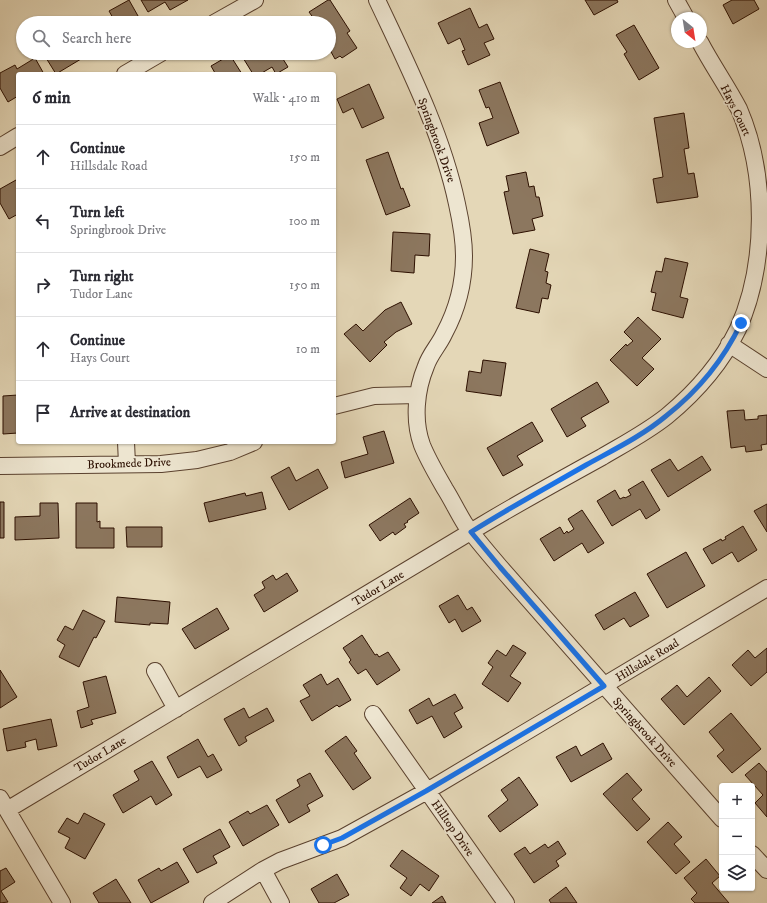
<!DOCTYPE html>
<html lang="en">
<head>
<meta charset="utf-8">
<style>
  :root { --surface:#fff; --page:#f7f7f7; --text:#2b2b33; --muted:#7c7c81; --line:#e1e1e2 }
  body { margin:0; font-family:"IM FELL DW Pica",serif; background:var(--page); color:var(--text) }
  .controls { position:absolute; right:12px; bottom:12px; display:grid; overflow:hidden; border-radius:4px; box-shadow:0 1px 3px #0004 }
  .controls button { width:36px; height:36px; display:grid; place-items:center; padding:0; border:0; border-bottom:1px solid var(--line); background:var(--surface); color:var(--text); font:20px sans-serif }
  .compass { position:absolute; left:671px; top:12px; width:36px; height:36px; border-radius:50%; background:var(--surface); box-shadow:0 1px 3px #0004; rotate:150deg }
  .stop { position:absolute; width:12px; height:12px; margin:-9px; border:3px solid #1a73e8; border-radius:50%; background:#fff }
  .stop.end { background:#1a73e8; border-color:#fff; box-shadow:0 1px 4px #0008 }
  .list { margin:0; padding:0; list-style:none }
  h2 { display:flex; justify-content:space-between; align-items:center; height:52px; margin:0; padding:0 16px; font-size:17px }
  h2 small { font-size:13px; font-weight:400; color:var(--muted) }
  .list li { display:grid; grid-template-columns:26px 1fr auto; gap:12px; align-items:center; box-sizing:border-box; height:64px; padding:0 16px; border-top:1px solid var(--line) }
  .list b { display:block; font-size:15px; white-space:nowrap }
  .list p { margin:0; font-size:13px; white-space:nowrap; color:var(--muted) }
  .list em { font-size:13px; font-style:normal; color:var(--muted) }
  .icon { flex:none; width:22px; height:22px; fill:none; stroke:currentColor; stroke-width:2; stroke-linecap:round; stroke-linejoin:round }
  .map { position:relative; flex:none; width:767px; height:903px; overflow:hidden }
  .search { position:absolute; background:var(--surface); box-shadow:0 1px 3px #0004; left:16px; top:16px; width:320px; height:44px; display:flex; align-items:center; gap:10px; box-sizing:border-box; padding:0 14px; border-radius:22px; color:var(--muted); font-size:15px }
  .panel { position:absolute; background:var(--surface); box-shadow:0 1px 3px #0004; left:16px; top:72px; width:320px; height:372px; border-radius:4px }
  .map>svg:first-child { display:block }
  .building { fill:#8c775f; stroke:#2c0f00 }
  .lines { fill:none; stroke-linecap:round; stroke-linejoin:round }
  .minor-casing { stroke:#5a412e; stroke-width:18 }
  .minor { stroke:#ede5d0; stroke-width:16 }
  .route { stroke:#1a73e8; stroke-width:5 }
  .labels { text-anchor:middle; stroke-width:3.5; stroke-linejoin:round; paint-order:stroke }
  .street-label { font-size:12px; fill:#2c0f00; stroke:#ede5d0 }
</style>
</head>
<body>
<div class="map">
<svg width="767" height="903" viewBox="0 0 767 903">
  <rect width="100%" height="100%" fill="#e4d7b7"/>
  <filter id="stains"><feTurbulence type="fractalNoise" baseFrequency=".005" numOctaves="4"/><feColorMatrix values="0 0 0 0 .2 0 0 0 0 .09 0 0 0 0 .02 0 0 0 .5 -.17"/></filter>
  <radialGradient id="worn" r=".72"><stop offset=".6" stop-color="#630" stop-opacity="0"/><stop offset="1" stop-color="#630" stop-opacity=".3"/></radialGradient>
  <path class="building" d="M129,0L142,23H104L113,18L109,11Z
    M141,0H188L170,10L165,2L148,12Z
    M328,0H330L350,31L347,33L357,48L342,58L340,56L335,59L330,50L332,48L329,43V23H317L309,12Z
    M585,0H617L618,2L594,15Z
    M732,0H754L759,9L733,24L723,5Z
    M470,8L479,28L487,24L494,39L484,43L490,55L468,65L462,51L465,50L460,38L448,44L438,23Z
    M634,25L659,68L639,80L624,54L627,52L616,35Z
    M43,53H91L56,74Z
    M240,53H293L283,59L288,67L276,74L272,67L260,74H253Z
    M230,55L242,74H213L215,73L211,66Z
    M35,58L44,74H18V96L8,102L0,88V73L15,65L17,69Z
    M500,82L519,133L487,146L479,123L493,118L489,107L486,108L479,90Z
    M369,84L384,118L362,128L353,108L343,113L337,99Z
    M684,113L689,148L684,149L688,174L694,173L698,197L657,203L653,179L663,177L654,118Z
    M388,152L401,189L403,188L410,206L386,215L366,160Z
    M526,172L529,187L534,186L536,197H539L543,216L532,219L535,230L513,234L504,192L509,191L506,176Z
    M16,180L18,183V214L9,219L0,203V189Z
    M393,232L430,234L429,256L415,255L414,273L391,271Z
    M530,249L549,254L545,271L548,272L546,283L551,285L548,299L542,298L539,313L516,308Z
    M665,258L688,263L680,297L688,299L683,318L652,310L656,293L651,292L656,271L662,272Z
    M401,302L412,324L396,332L384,342L387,345L370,362L344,334L356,324L363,331L385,310Z
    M638,317L661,339L642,358L654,369L637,386L610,360L626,344L627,346L633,341L624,332Z
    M483,360L506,363L501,396L466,391L469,371L481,373Z
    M597,382L609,402L581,418L586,426L567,437L551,409Z
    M18,395V433L3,434V396Z
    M744,410L745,420L758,419V416L767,415V444L761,445L762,450L746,452L745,446L731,448L727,411Z
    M532,422L543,441L517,456L523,465L503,476L487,448Z
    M384,431L394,463L345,478L341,462L368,454L363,437Z
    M702,456L711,470L668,497L651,470L670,459L678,471Z
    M289,467L296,481L318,469L328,488L289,510L271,477Z
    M643,481L660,510L646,519L640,509L612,526L597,501L615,490L620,499L624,497L625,498L631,495L628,490Z
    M262,492L266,509L209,522L204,503L245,493L246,496Z
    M410,498L419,513L407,521L408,522L404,524L406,527L395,535L393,532L380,541L369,525Z
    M0,502H4V538H0Z
    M40,503H58L59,538L15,540V517L40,516Z
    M76,503H97V522L100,521V528H114V548H76Z
    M767,504V532L754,511Z
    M582,510L604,543L588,553L582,543L554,561L540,539L560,527L564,534L567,531L568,533L574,529L568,519Z
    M743,526L757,550L738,562L732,552L712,564L703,549L721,539L722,541L726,539L725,537Z
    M126,527H162V547H127Z
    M686,552L705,586L667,608L647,574Z
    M287,573L298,591L264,612L254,595L265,588L262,582L273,575L276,580Z
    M635,592L649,616L630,627L624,618L604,630L595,615Z
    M458,595L467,610L472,607L481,621L462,632L455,619L449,623L439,606Z
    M117,597L170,602L168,624L150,623V625L115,622Z
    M217,608L229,629L195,649L182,629Z
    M83,610L105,621L96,638L94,637L79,667L59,657L65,645L57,640L65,626L73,630Z
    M362,635L375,655L377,654L379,657L388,652L400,670L377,685L366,669L358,674L349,662L351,660L343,648Z
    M513,645L526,653L510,676L521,683L508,702L482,684L493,667L488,663L497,650L506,656Z
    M767,648V672L751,686L732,665L748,650L755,658Z
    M0,670L17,697L0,708Z
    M321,674L327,685L338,678L351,700L339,707L337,705L312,721L300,701L310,696L303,685Z
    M106,676L116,713L91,720L93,724L81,728L77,711L89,707L83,682Z
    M709,677L721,691L684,725L661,699L677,685L687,697Z
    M455,694L463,708L454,713L462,727L444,738L432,716L417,724L409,710L429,698L433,706Z
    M244,708L249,718L267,708L274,721L245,737L247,741L239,746L224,719Z
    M731,713L761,749L732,773L717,756L724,750L709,732Z
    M51,719L57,746L38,750L36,739L25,742L26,747L7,751L3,729Z
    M346,736L357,751L354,753L371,778L353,790L325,751Z
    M198,739L208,757L213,754L222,770L207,778L200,766L178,778L167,757Z
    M603,743L612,759L571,782L556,757L576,746L581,756Z
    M152,761L172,795L156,805L151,796L123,813L113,795L139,780L134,771Z
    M759,763L767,772V817L755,803L763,795L745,775Z
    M310,773L323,796L307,805L310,811L289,823L276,800L300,786L297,780Z
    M627,773L642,790L632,799L650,819L637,831L603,794Z
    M519,777L538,805L500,832L488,816L508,800L501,790Z
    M267,805L279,825L243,846L229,822L248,811L250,814Z
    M84,813L105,824L85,859L65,848L70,838L58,832L67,818L78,824Z
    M668,822L682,837L674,844L690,862L676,874L647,842Z
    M220,829L230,847L213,856L217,863L197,873L183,849Z
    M558,841L566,854L556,861L559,866L534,883L514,854L525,847L530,854L545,844L548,848Z
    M402,850L439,876L429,891L420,884L411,896L400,888L407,878L390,866Z
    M706,859L720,876L712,883L729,903H695L691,899L697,893L684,878Z
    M177,862L189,882L151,903L138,880L159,868L161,871Z
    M6,868L15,882L1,891L8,902L0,903V871Z
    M337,874L349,895L334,903H319L311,889Z
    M116,879L131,903H99L93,893Z
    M566,887L577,903H551L549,900Z
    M442,896L446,903H432Z"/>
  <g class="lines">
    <defs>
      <path id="minor" d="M377,0C408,66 442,133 457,204C461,222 464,239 464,256C464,283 457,310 444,334C439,345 430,354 426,366C416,390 413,420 422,445C428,460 437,475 445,489C452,500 458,513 465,524C476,539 488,553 500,567L722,819
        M676,0L686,18
        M214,23L255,0
        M125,74L161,53
        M0,147L18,136
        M729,344L767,369
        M334,406L374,396L418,395
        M126,442L127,464
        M0,466L161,464L197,460L230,452L254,442
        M155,671L176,709
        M373,714L506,903
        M0,798L62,903
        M7,810C166,715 324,620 482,525C522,501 562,479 602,457C624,444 647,432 667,416C696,392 722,362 738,329C767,264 767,174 739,109C727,86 712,65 700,42
        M752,854L767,870
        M263,870L281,903
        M212,903L263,870L280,861L342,838L427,791L767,588"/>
    </defs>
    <use href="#minor" class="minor-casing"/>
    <use href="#minor" class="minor"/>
  </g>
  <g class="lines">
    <path class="route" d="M323,845L342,838L426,791L604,686L500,567L471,532C509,508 548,487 586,465C613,450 642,436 666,416C698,391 724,359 741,323"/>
  </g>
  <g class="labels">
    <g class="street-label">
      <text transform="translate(736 110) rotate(64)" y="4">Hays Court</text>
      <text transform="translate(437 140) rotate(70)" y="4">Springbrook Drive</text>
      <text transform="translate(129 463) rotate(-2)" y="4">Brookmede Drive</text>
      <text transform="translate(378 588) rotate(-31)" y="4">Tudor Lane</text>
      <text transform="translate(647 660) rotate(-31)" y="4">Hillsdale Road</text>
      <text transform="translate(645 732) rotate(48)" y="4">Springbrook Drive</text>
      <text transform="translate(100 754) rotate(-31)" y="4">Tudor Lane</text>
      <text transform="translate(453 828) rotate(55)" y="4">Hilltop Drive</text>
    </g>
  </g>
  <rect width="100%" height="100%" filter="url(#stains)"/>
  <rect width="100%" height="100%" fill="url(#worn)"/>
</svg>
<div class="controls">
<button>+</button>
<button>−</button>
<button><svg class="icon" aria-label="layers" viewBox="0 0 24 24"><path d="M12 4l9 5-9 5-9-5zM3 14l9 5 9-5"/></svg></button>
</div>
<svg class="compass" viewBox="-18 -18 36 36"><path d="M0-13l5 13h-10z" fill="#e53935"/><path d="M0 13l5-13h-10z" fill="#7c7c81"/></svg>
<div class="stop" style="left:323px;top:845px"></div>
<div class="stop end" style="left:741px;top:323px"></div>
<div class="search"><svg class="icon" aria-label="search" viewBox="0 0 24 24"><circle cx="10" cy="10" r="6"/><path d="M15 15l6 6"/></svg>Search here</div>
<section class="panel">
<h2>6 min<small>Walk · 410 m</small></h2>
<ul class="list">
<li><svg class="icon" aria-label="ahead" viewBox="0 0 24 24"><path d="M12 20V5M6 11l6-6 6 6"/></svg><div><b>Continue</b><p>Hillsdale Road</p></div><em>150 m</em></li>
<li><svg class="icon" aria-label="left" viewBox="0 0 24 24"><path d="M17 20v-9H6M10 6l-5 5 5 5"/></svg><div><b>Turn left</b><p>Springbrook Drive</p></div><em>100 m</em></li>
<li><svg class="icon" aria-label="right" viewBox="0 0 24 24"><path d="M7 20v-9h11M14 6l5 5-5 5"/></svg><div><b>Turn right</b><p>Tudor Lane</p></div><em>150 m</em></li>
<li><svg class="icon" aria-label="ahead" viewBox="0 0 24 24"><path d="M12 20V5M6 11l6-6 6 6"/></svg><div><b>Continue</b><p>Hays Court</p></div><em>10 m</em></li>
<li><svg class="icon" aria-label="arrive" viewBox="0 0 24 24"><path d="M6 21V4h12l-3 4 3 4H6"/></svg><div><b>Arrive at destination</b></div></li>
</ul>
</section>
</div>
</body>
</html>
